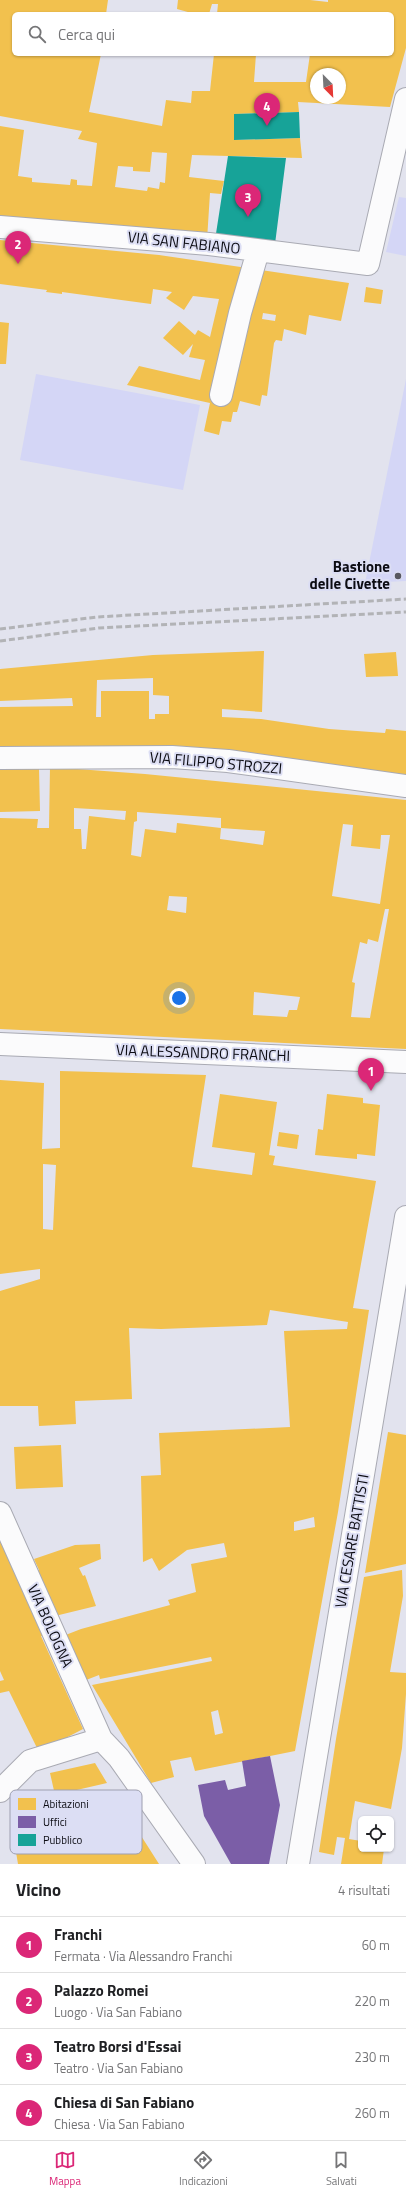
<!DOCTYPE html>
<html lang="it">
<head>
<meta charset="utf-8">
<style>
  :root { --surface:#fff; --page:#f6f6f6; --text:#202124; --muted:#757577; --line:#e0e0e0; --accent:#db2777 }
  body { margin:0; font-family:"Titillium Web",sans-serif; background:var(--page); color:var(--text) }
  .controls { position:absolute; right:12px; bottom:12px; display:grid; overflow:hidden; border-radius:6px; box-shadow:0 1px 3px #0004 }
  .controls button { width:36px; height:36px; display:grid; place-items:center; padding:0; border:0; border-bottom:1px solid var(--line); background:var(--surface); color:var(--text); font:20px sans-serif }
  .compass { position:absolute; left:310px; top:68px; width:36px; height:36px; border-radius:50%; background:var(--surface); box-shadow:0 1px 3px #0004; rotate:156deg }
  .you { position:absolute; left:179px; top:998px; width:14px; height:14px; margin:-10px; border:3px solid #fff; border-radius:50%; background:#1a73e8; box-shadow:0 0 0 6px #1a73e833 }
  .badge { display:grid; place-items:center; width:26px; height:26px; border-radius:50%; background:var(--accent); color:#fff; font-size:13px; font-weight:700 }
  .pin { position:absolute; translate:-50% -33px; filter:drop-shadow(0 1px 2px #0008) }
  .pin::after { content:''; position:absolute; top:21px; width:14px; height:12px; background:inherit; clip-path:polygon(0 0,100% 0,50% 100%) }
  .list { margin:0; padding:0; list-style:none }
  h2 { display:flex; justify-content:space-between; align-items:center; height:52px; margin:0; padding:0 16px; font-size:17px }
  h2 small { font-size:13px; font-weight:400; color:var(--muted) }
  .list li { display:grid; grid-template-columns:26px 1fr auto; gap:12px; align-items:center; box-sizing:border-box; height:56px; padding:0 16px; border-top:1px solid var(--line) }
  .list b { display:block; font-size:15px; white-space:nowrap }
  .list p { margin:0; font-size:13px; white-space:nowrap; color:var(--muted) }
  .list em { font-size:13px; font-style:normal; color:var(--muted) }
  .icon { flex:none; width:22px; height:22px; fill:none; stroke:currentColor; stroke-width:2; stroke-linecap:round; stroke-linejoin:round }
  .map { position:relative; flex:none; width:406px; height:1864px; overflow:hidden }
  .search { position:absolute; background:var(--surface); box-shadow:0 1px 3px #0004; left:12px; right:12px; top:12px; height:44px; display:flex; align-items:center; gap:10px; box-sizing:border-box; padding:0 14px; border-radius:6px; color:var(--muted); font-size:15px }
  .sheet { height:276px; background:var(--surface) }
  nav { display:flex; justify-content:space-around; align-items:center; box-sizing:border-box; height:56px; border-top:1px solid var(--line); background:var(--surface); font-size:11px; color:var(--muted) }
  nav a { display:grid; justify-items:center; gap:2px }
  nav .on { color:var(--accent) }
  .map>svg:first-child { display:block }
  .green { fill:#d4d6f6 }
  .homes { fill:#f2c14e; fill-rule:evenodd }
  .offices { fill:#7b5ea7 }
  .public { fill:#17a398 }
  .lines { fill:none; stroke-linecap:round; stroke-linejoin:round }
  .minor-casing { stroke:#a9aab3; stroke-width:24 }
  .tertiary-casing { stroke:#a9aab3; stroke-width:24 }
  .minor { stroke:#fbfbfc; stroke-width:22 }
  .tertiary { stroke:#fbfbfc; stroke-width:22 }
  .rail { stroke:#b2b3b6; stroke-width:3; stroke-dasharray:6 3; stroke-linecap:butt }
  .poi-dot { fill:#575760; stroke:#dcdef4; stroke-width:1.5 }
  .labels { text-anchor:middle; stroke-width:4; stroke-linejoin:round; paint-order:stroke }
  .street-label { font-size:15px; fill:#0c0c13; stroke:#dcdef4 }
  .poi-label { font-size:15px; font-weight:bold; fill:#0c0c13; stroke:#dcdef4; text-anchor:end }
  .key { fill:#dcdef4; stroke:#9e9fb0; stroke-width:1 }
  .key-label { font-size:11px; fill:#0c0c13 }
</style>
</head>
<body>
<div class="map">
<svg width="406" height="1864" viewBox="0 0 406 1864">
  <rect width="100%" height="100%" fill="#e2e3ee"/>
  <path class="green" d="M399,197L406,198V256L386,252Z
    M36,374L200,405L183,490L20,460Z
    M406,379V581L365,583Z"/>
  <path class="homes" d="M0,0H108L106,14H14V54H101L89,112L162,126L166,100L191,103L192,91H210L214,54H256L254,82H306L310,54H392V14H217L218,4H212L209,14H195L177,9L178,0H310L328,2V0H406V48L390,107L298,102L299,112L234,114V140L300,138L302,158L192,155L189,177L224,181L221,194L210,193L207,240L0,222V126L24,130L18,176L32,178V182L70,185L71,179L77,180V185L92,186L97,143L78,139L82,131L0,116ZM316,74H340V98H316ZM152,152L167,153L165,183L160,182L159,189L148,187L147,191L115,187L118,166L133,167V171L150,172Z
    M0,240L159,255L349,283L341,321L309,315L306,335L284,329L282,341L276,340L274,343L267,396L262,395L260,406L240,401L237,412H233L231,422L222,421L219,435L204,431L210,403L127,385L139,366L200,380L205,360L189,357L193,344L183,355L163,338L179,321L195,335L198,330L210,337L219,299L193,296L184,310L166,298L172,292L153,289L151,304L62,292V294L46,292L47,290L0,284ZM263,313L276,315L275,321L262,319Z
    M366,287L383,290L381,304L364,302Z
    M0,322L9,323L6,364H0Z
    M264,651L262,712L222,709V717L261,719L329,729L385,733L386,729L406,731V784L0,752V707L73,706L72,698L0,701V669L153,655ZM153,678V695L169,696V714H155V719H149V691H101V717H96L97,680Z
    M396,652L398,676L366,677L364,654Z
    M50,767L145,774L406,800V1049L0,1029V818L38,819L37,828H49ZM74,808L126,811L125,820L89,816L86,849H82L81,829H74ZM137,812L221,818V828L265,831L263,845L220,839L221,828L177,823L176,833L145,829L141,857L131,855L134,822L137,821ZM343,824L353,825L351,846L380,849L381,835H390L380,904L332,896ZM169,896L187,897L186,913L167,910ZM385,909H389L370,1018L351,1017L355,983L352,982L360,942L367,944L368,939L378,942ZM254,992L300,997L297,1010H289L287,1017L253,1015Z
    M39,768L40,811L0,812V769Z
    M60,1071L206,1075L192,1167L252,1175L255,1153L212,1147L220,1094L277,1102L269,1155L275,1156L273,1165L376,1181L353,1308L369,1310L338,1512L295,1751L195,1771L191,1757L170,1761L174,1777L151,1783L92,1685L212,1661L211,1657L100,1679L99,1675L81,1682L63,1636L81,1629L170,1605L168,1600L196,1592L191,1564L227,1557L224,1543L187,1550L159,1571L152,1558L143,1562L141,1476L161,1475L159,1433L290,1427L284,1331L347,1329L348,1322L270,1310L267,1325L161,1329L129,1328L132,1399L75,1401L76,1424L39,1426L38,1406H0V1291L40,1279V1269L0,1274V1080L44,1083L42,1149L60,1148ZM43,1164L56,1165L53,1230L43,1229ZM314,1517L315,1527L294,1531V1522ZM218,1710L223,1733L215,1735L211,1712Z
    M327,1094L363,1098V1103L380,1105L375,1156L357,1154V1159L315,1155L318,1129L323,1130Z
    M279,1132L299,1135L297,1149L277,1146Z
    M388,1432L406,1435V1564L365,1573Z
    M61,1445L63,1487L16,1489L14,1447Z
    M0,1539L43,1636H41L83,1729L39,1752L9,1691L0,1693V1681L4,1680L0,1671Z
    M100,1544L101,1559L79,1568L83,1576L85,1575L96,1606L55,1616L35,1573L39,1570L34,1559L75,1545Z
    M402,1570L403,1596L390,1672L406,1673V1694L402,1748L391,1809L355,1801L349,1839L361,1841V1849H384L382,1864H341L345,1838L337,1837L334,1855L319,1852L336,1739L364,1577Z
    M95,1763L107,1783L55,1795L50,1773Z
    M138,1831L159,1864H18L16,1852Z"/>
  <path class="offices" d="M270,1756L280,1805L269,1864H231L204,1816L198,1785L225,1780L228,1790L246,1786L242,1761Z"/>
  <path class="public" d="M299,112L300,138L234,140V114Z
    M228,156L286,158L275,244L215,240Z"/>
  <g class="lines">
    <defs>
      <path id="minor" d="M0,227L209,244L368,264L406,99
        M221,395L240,313L258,251
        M0,1513L101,1739L119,1758L194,1864
        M0,1791L30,1761L101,1739"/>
      <path id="tertiary" d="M0,758L172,757L228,761L406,786
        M0,1044L406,1062
        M298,1864L406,1217"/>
    </defs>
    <use href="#minor" class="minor-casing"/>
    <use href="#tertiary" class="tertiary-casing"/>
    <use href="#minor" class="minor"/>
    <use href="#tertiary" class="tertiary"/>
    <path class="rail" d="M0,629L97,617L406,599
      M0,641L99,628L406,612"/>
  </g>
  <circle class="poi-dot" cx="398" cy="576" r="4"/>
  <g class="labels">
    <g class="street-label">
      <text transform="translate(184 243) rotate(6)" y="5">VIA SAN FABIANO</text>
      <text transform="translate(216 763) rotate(5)" y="5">VIA FILIPPO STROZZI</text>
      <text transform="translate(203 1053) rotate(2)" y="5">VIA ALESSANDRO FRANCHI</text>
      <text transform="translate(352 1541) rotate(-80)" y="5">VIA CESARE BATTISTI</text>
      <text transform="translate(50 1626) rotate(66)" y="5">VIA BOLOGNA</text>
    </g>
    <g class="poi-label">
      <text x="390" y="572">Bastione<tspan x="390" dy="17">delle Civette</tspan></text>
    </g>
  </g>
  <rect x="10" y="1790" width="132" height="64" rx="6" class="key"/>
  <rect x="18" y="1798" width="18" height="12" fill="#f2c14e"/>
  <rect x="18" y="1816" width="18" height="12" fill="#7b5ea7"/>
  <rect x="18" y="1834" width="18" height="12" fill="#17a398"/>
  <g class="key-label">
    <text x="43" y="1808">Abitazioni</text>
    <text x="43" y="1826">Uffici</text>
    <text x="43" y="1844">Pubblico</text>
  </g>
</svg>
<div class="controls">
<button><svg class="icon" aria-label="locate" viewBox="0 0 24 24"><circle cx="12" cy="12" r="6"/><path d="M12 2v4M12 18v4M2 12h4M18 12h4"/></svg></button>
</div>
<svg class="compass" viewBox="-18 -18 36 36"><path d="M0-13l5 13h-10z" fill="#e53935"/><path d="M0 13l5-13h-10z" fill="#757577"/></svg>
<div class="you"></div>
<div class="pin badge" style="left:371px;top:1091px">1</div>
<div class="pin badge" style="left:18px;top:264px">2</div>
<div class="pin badge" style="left:248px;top:217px">3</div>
<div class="pin badge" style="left:267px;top:126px">4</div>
<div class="search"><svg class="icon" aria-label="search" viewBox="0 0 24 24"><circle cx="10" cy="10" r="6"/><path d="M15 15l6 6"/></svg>Cerca qui</div>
</div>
<section class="sheet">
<h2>Vicino<small>4 risultati</small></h2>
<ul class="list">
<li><span class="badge">1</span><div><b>Franchi</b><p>Fermata · Via Alessandro Franchi</p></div><em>60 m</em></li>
<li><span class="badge">2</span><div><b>Palazzo Romei</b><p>Luogo · Via San Fabiano</p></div><em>220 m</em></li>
<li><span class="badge">3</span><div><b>Teatro Borsi d'Essai</b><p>Teatro · Via San Fabiano</p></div><em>230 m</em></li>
<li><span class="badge">4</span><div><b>Chiesa di San Fabiano</b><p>Chiesa · Via San Fabiano</p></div><em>260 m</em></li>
</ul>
</section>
<nav>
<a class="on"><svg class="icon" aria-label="map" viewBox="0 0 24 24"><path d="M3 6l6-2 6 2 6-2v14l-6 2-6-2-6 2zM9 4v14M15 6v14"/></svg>Mappa</a>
<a><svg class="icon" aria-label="directions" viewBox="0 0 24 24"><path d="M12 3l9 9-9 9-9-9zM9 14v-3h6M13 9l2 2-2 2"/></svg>Indicazioni</a>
<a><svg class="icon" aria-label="saved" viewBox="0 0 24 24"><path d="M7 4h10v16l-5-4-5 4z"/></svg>Salvati</a>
</nav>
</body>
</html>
